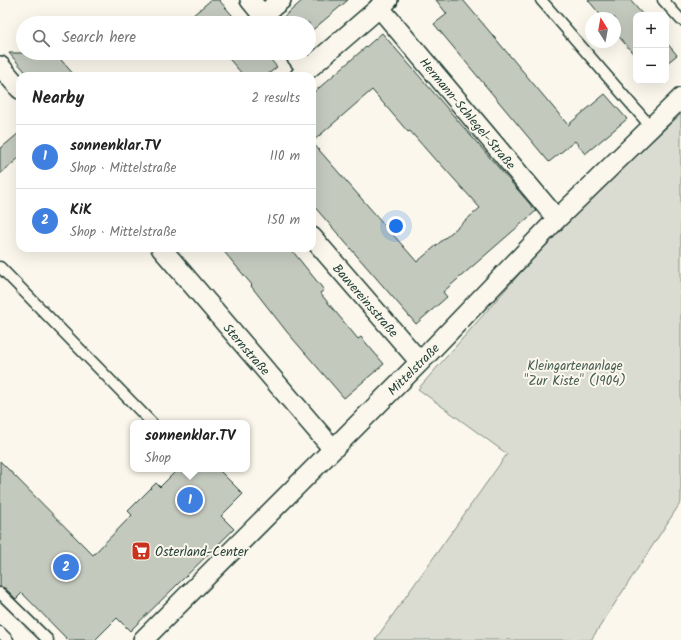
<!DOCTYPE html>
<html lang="en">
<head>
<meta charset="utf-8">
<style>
  :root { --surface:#fff; --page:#f6f6f6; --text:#222; --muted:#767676; --line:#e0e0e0; --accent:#c8321e }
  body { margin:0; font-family:Kalam,sans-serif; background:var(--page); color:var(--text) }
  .controls { position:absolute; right:12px; top:12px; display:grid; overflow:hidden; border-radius:8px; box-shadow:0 4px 16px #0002 }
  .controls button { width:36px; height:36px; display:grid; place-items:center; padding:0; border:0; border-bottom:1px solid var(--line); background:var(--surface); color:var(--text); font:20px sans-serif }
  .compass { position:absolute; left:585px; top:12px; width:36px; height:36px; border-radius:50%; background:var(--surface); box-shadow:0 4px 16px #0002; rotate:349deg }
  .you { position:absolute; left:396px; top:226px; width:14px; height:14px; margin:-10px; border:3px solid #fff; border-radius:50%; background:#1a73e8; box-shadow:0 0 0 6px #1a73e833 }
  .badge { display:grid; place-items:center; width:26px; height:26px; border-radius:50%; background:var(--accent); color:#fff; font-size:13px; font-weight:700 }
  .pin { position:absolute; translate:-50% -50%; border:2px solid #fff; box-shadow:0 1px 4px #0006 }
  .popup { position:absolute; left:130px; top:420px; width:120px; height:52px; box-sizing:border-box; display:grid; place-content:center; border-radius:8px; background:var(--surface); filter:drop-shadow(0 1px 3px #0005); font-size:13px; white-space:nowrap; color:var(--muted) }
  .popup b { font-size:15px; color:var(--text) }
  .popup::after { content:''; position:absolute; left:50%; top:100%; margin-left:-8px; border:8px solid transparent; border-top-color:var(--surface) }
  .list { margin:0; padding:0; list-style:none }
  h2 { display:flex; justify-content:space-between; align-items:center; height:52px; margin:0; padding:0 16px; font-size:17px }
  h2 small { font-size:13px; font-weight:400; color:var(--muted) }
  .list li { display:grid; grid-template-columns:26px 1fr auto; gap:12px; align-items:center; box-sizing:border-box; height:64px; padding:0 16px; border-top:1px solid var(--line) }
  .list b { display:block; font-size:15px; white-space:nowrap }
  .list p { margin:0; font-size:13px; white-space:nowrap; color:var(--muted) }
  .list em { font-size:13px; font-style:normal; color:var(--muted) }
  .icon { flex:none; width:22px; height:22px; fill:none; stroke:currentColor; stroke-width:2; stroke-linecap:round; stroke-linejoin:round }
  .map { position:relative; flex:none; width:681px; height:640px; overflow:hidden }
  .search { position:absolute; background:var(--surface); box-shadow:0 4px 16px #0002; left:16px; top:16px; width:300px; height:44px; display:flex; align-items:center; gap:10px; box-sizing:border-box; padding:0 14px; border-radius:22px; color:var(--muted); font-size:15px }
  .panel { position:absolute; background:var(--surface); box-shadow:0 4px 16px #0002; left:16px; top:72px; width:300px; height:180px; border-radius:12px }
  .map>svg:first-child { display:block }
  .green { fill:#dbdcd1; stroke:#7d8c82 }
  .building { fill:#c4c9be; stroke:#1f3d34; fill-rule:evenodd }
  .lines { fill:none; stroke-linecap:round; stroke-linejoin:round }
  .lane-casing { stroke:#1f3d34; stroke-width:13 }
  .street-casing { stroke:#1f3d34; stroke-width:22 }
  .lane { stroke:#fbf7ec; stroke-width:10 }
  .street { stroke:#fbf7ec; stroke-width:19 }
  .labels { text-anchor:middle; stroke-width:4; stroke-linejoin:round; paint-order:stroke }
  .street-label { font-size:13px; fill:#1f3d34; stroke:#fbf7ec }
  .park-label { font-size:13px; fill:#455d53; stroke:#fbf7ec }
  .poi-label { font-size:13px; fill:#1f3d34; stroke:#fbf7ec; text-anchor:start }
</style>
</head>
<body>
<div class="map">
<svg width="681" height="640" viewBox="0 0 681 640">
  <rect width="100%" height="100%" fill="#fbf7ec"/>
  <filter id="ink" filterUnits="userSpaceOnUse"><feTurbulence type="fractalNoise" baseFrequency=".025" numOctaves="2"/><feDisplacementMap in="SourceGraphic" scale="8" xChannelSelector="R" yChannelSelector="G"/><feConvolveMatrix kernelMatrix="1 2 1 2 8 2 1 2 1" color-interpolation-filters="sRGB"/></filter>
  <g filter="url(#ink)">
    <path class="green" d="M681,114V502L591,640H375L507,454L418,389L566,221Z"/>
    <path class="building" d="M211,0H219L239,23H198L192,16Z
      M303,0H348L309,33V23H280V20Z
      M436,0H463L568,125L605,94L627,119L585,154L575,141L549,162L434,24L447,14Z
      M588,0H630L643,15H636V57L615,32V18H603Z
      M382,33L536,211L443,292L447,297L416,324L312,204V94ZM372,90L408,132L410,131L437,162L438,161L480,208L417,262L312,142Z
      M666,42L677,55L666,64Z
      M9,53H55L75,76H29Z
      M224,53H265L277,67L266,76H244Z
      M20,132V157L0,174V149Z
      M221,248H290L324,290L320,293L358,339L361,337L384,364L344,398L287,332L251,286L252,285Z
      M0,461L93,555L132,515L128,511L156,483L160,487L178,469H218L243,494L221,516L234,529L130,631L117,618L95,640H68L22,593L16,599L5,588L0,587Z"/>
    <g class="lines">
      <defs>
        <path id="lane" d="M541,0L651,127
          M663,0L681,20
          M0,267L152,423
          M0,593L48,640
          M0,632L8,640"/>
        <path id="street" d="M250,0L269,23
          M379,7L557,219
          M263,15L281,0
          M294,53L307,70
          M0,66L20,89
          M300,76L388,0
          M312,237L420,362
          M161,248L333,449
          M143,640L420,362L557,219L681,98"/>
      </defs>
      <use href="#lane" class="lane-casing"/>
      <use href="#street" class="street-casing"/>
      <use href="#lane" class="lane"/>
      <use href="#street" class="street"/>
    </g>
  </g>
  <defs>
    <symbol id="supermarket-square" viewBox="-11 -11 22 22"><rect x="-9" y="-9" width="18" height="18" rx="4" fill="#c8321e" stroke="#fbf7ec"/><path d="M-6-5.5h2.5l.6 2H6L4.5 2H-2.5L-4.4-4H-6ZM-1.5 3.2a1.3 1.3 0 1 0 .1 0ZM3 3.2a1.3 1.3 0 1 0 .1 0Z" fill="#fff"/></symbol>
  </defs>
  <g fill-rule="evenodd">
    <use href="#supermarket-square" x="130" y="540" width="22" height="22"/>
  </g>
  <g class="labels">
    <g class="street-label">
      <text transform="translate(468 113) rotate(50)" y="5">Hermann-Schlegel-Straße</text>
      <text transform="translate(366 300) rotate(49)" y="5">Bauvereinsstraße</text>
      <text transform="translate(247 349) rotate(49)" y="5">Sternstraße</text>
      <text transform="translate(413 369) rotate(-45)" y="5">Mittelstraße</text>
    </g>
    <g class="park-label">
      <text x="575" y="370">Kleingartenanlage<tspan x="575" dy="15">"Zur Kiste" (1904)</tspan></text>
    </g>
    <g class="poi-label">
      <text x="155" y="556">Osterland-Center</text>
    </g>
  </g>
</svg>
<div class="controls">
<button>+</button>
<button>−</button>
</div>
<svg class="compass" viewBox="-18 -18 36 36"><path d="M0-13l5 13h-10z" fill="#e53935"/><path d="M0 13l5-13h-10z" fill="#767676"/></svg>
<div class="you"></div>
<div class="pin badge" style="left:190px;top:500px;background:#3f7fe0">1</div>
<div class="popup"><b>sonnenklar.TV</b>Shop</div>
<div class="pin badge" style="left:66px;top:567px;background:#3f7fe0">2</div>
<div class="search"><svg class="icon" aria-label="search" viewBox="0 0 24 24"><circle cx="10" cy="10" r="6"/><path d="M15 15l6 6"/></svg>Search here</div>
<section class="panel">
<h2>Nearby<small>2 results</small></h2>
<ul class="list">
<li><span class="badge" style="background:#3f7fe0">1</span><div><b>sonnenklar.TV</b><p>Shop · Mittelstraße</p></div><em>110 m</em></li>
<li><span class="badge" style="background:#3f7fe0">2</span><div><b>KiK</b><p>Shop · Mittelstraße</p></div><em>150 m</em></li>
</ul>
</section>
</div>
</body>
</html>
